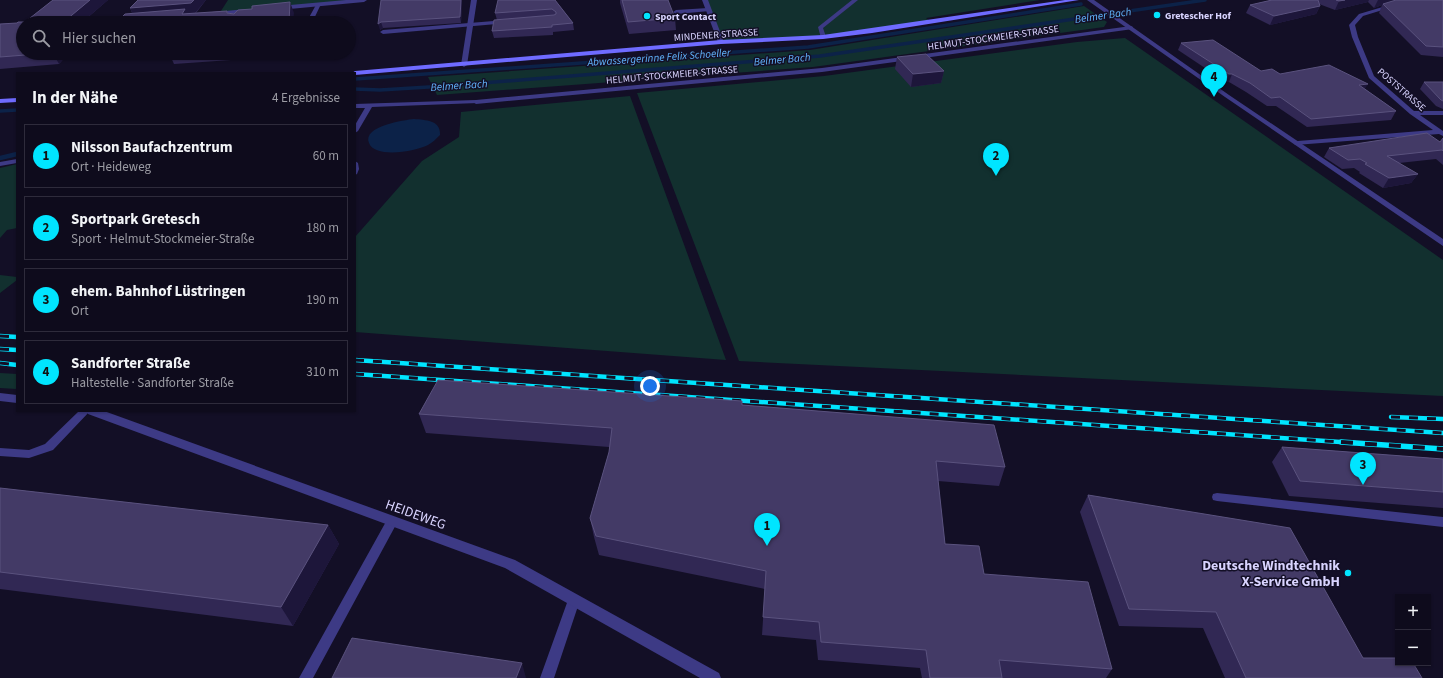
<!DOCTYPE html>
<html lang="de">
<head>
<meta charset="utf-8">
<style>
  :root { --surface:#0e0b1c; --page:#1c1929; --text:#f1f3f6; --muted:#9b9ba3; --line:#2e2b3b; --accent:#00e5ff }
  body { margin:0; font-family:"Source Sans 3",sans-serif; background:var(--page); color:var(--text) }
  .controls { position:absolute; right:12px; bottom:12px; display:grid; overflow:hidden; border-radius:0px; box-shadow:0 1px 3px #0004 }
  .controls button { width:36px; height:36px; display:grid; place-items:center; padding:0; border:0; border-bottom:1px solid var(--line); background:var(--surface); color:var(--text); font:20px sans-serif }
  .you { position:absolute; left:650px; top:386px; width:14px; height:14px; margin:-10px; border:3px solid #fff; border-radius:50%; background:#1a73e8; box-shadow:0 0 0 6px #1a73e833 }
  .badge { display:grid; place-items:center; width:26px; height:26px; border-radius:50%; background:var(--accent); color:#111; font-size:13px; font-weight:700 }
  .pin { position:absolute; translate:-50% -33px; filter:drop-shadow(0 1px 2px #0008) }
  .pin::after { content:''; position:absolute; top:21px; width:14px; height:12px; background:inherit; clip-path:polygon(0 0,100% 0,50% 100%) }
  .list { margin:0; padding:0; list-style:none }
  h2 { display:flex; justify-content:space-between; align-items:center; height:52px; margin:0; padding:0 16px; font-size:17px }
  h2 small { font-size:13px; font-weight:400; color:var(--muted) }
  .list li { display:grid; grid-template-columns:26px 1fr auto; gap:12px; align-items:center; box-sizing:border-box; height:64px; margin:0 8px 8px; padding:0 8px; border:1px solid var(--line); border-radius:0px }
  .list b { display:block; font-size:15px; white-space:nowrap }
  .list p { margin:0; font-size:13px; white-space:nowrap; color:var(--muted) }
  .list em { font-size:13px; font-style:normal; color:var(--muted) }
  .icon { flex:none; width:22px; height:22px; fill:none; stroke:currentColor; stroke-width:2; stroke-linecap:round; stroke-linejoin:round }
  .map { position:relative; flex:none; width:1443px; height:678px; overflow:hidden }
  .search { position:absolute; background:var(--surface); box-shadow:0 1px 3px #0004; left:16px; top:16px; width:340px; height:44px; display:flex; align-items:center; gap:10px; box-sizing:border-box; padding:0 14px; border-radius:22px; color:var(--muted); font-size:15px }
  .panel { position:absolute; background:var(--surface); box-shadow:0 1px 3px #0004; left:16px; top:72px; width:340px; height:340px; border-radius:0px }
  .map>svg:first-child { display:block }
  .green { fill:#12302f }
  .water { fill:#0c2248 }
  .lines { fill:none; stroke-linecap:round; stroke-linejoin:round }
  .stream-far1 { stroke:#0c2248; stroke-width:3.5 }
  .stream { stroke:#0c2248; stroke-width:4.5 }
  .service { fill:#3d3a85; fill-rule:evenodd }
  .minor { fill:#3d3a85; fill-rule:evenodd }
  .tertiary { fill:#3d3a85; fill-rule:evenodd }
  .secondary { fill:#6f6bff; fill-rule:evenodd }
  .rail-far1-casing { stroke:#00e5ff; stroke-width:4.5 }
  .rail-casing { stroke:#00e5ff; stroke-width:5.5 }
  .rail-far1 { stroke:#130f26; stroke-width:3; stroke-dasharray:9; stroke-linecap:butt }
  .rail { stroke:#130f26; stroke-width:4; stroke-dasharray:12; stroke-linecap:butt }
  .wall { fill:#312854 }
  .shaded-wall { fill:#1d163a }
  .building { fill:#433a66; stroke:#5a527e }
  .poi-dot { fill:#00e5ff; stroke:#130f26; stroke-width:1.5 }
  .labels { text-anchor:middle; stroke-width:3; stroke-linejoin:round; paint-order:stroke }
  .far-poi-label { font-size:10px; font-weight:bold; fill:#d9d4ff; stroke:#130f26; text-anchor:start }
  .far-street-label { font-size:10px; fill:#d9d4ff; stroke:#130f26 }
  .far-water-label { font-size:11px; font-style:italic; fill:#62b6ff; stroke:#130f26 }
  .near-street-label { font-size:14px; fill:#d9d4ff; stroke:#130f26 }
  .near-poi-label { font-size:14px; font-weight:bold; fill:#d9d4ff; stroke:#130f26; text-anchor:end }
</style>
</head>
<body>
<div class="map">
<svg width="1443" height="678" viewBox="0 0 1443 678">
  <rect width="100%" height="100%" fill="#130f26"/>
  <path class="green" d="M228,0H364L219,14Z
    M705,0H1040L926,18L931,22L823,37L721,42Z
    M1084,6L1107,22L1104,27L813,67L437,95L428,77L810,50Z
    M1125,38L1443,260V396L739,361L637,93L824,76L1077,42Z
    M630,96L726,360L355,332V237L422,161L459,137L461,112Z
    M17,164V228L7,230L0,238V168Z
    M0,275L17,277V280L0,293Z
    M0,373L17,374V389L0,388Z"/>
  <path class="water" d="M414,119C425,120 441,120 440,135C436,139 433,142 428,145C417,151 375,159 369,143C362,126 405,120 414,119Z"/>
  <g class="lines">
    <path class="stream-far1" d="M355,79L808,47L1081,4
      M355,89L380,90L445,86L820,56L1205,0
      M0,111L17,110"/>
    <path class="stream" d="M0,158L17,154"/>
    <path class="service" d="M317,3L321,4L312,23H306Z
      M708,8L710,9V11L676,14L673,12L676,10Z
      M506,20L509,22L508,23L383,34L380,32L383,30Z
      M476,100L479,102L478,103L372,107L358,131L355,133V125L365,108H355V104Z
      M17,159V163L0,166V162Z
      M355,161L358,163L359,169L357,174L355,175Z
      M79,411H90L53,450L29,458L0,456V448L29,450L45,444Z
      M1217,493L1443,517V527L1217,501L1213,500L1212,497L1213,494Z
      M392,516L396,518L398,521L313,678H299L388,518Z
      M574,595L578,596L580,600L554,678H540L568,600L570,596Z"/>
    <path class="minor" d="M346,0H367L364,2L279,10L276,8L279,6Z
      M471,0H477L467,65L464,67L461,65Z
      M852,0H858L823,28L826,37L821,38L818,27Z
      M1406,0H1415L1363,16L1355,25L1358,37L1374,76L1414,111H1443V115H1420L1443,131V136L1439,134L1295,145L1294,143L1298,141L1433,130L1410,114L1369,78L1352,37L1349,25L1359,14Z
      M247,9L249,10V12L215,16L212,14L215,12Z
      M1131,26L1133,27V29L822,72L476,104L473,102L476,100L822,68Z
      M0,393L17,395V403L0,401Z
      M87,411H104L515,560L719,673L721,678H700L505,568L88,414Z"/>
    <path class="tertiary" d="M702,0H708L724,42L723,43L718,42Z
      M1087,0H1094L1229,95L1443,239V246L1225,97Z"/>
    <path class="secondary" d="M1065,0H1079L872,33L823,39L721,44L355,75V73H352L355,71L721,40L823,35Z
      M17,98V102L0,103V99Z"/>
    <defs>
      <path id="rail-far1" d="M0,336L17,337
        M0,349L17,350
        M355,360L1443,433
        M0,363L17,365
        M355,374L1355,443
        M1391,417L1443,419"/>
      <path id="rail" d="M1341,442L1443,449"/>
    </defs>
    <use href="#rail-far1" class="rail-far1-casing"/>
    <use href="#rail" class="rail-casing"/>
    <use href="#rail-far1" class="rail-far1"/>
    <use href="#rail" class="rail"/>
  </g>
  <path class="wall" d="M53,0H108L86,19L121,18L132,13L130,8L138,0H206L196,13L227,11L228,13L234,14L294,13L23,53H86L67,55L59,64L0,69V24L17,23L25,22Z
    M381,0H462L461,23L383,28L380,30Z
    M555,0L573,23L574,30L553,32V35L494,38L492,31L497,20L495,13Z
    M620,0H668L675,18L676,30L629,34L620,3Z
    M1272,0H1443V57L1421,55L1379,13L1382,5L1374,8L1368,2L1335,10L1319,4L1320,6L1316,14L1270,25L1246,13L1250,5Z
    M1181,43L1261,71L1365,89L1396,111L1391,120L1307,127L1276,106H1267L1246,92L1229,82H1226L1178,50Z
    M169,53H289L273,55L272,57L174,64Z
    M897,57L944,71L941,83L911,87L895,69Z
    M1424,82H1443V109L1436,106L1420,89Z
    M1443,138V165L1436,159L1399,163L1418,174L1411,183L1383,188L1359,173L1360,172L1354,168L1342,169L1324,157L1329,148L1440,142Z
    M742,405L1005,467L999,486L938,481L945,544L984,574L1112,669L1106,678H922L920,668L818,660L816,640L762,635L765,589L599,555L594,537L590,518L609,452V447L426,433L419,414Z
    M1282,447L1443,459V508L1289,496L1272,462Z
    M0,488L328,525L339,544L293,626L0,589Z
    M1088,495L1363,658L1422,678H1225L1203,628L1119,626L1080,512Z"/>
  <path class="shaded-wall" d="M90,0H108L81,23L66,20Z
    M194,0H206L195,13L135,19L130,8Z
    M461,0H462L461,23L460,17Z
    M1345,0H1369L1368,2L1335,10L1339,1Z
    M1378,0H1401L1383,4L1382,5L1374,8Z
    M290,2L294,13L293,23H289Z
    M1320,6L1316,14L1270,25L1274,16Z
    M381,22L383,28L380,30L378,24Z
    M53,53H86L67,55L59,64Z
    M270,53H289L273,55L272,57Z
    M944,71L941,83L911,87L913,74Z
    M1229,74H1232L1229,82H1226Z
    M1368,84L1363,92L1359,85Z
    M1418,174L1411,183L1383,188L1389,178Z
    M328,525L339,544L293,626L281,607Z
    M522,663L526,678H516Z"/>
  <path class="building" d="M53,0H90L66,20L121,18L125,14L185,9L182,14L227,11V13L234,14L238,10L252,9V6L290,2L289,23H23V53H51L0,57V24L17,23L18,22H25Z
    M138,0H194L191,3L130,8Z
    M381,0H461L460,17L381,22L378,24Z
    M498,0H555L573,23L552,25V27L492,31L494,20L554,15L556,14V12L552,9L495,13Z
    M622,0H668L675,18L628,22Z
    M1272,0H1318L1320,6L1274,16L1250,5Z
    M1336,0H1345L1339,1Z
    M1396,0H1443V47L1426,46L1383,4Z
    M1213,40L1261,71L1272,69L1280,74L1329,65L1368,84L1359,85L1396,111L1311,119L1280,97L1271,98L1250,83L1232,74H1229L1181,43Z
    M926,54L944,71L913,74L897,57Z
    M1424,82H1443V101L1441,100Z
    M1427,133L1440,142L1443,138V151L1442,150L1387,156L1418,174L1389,178L1365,164L1367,163L1360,159L1348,160L1329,148Z
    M438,380L742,401V405L994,425L1005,467L936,461L945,544L979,546L984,574L1088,582L1112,669L999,660L1002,678H930L926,650L821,642L819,622L763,617L766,571L596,536L590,518L609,452L612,428L419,414Z
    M1282,447L1443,459V492L1300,481Z
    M0,488L328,525L281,607L0,572Z
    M1088,495L1290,528L1363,658H1398V663H1413L1422,678H1246L1216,612L1129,609Z
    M352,638L522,663L516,678H332Z"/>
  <g class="poi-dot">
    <circle cx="1157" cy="15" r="4"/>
    <circle cx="647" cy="16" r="4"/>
    <circle cx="1348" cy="573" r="4"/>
  </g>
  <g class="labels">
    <g class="far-poi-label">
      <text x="1165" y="19">Gretescher Hof</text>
      <text x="655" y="20">Sport Contact</text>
    </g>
    <g class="far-street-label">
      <text transform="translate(716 34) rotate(-4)" y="4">MINDENER STRASSE</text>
      <text transform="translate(993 37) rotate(-8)" y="4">HELMUT-STOCKMEIER-STRASSE</text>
      <text transform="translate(672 74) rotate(-5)" y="4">HELMUT-STOCKMEIER-STRASSE</text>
      <text transform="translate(1402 89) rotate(41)" y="4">POSTSTRASSE</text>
    </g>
    <g class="far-water-label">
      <text transform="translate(1103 15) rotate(-8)" y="4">Belmer Bach</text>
      <text transform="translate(659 57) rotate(-4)" y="4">Abwassergerinne Felix Schoeller</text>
      <text transform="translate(782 59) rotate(-5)" y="4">Belmer Bach</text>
      <text transform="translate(459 85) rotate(-4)" y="4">Belmer Bach</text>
    </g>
    <g class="near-street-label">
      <text transform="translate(416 514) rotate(20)" y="5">HEIDEWEG</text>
    </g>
    <g class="near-poi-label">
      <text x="1340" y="570">Deutsche Windtechnik<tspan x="1340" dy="16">X-Service GmbH</tspan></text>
    </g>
  </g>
</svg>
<div class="controls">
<button>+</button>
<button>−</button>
</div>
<div class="you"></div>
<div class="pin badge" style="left:767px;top:546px">1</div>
<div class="pin badge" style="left:996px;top:176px">2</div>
<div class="pin badge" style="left:1363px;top:485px">3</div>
<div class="pin badge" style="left:1214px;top:97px">4</div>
<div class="search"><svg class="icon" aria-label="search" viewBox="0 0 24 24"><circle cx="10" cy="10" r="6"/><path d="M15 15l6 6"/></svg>Hier suchen</div>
<section class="panel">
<h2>In der Nähe<small>4 Ergebnisse</small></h2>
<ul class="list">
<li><span class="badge">1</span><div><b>Nilsson Baufachzentrum</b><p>Ort · Heideweg</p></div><em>60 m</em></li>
<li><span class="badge">2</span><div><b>Sportpark Gretesch</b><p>Sport · Helmut-Stockmeier-Straße</p></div><em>180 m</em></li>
<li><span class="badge">3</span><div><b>ehem. Bahnhof Lüstringen</b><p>Ort</p></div><em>190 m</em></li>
<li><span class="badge">4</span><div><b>Sandforter Straße</b><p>Haltestelle · Sandforter Straße</p></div><em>310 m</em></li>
</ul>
</section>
</div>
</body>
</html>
